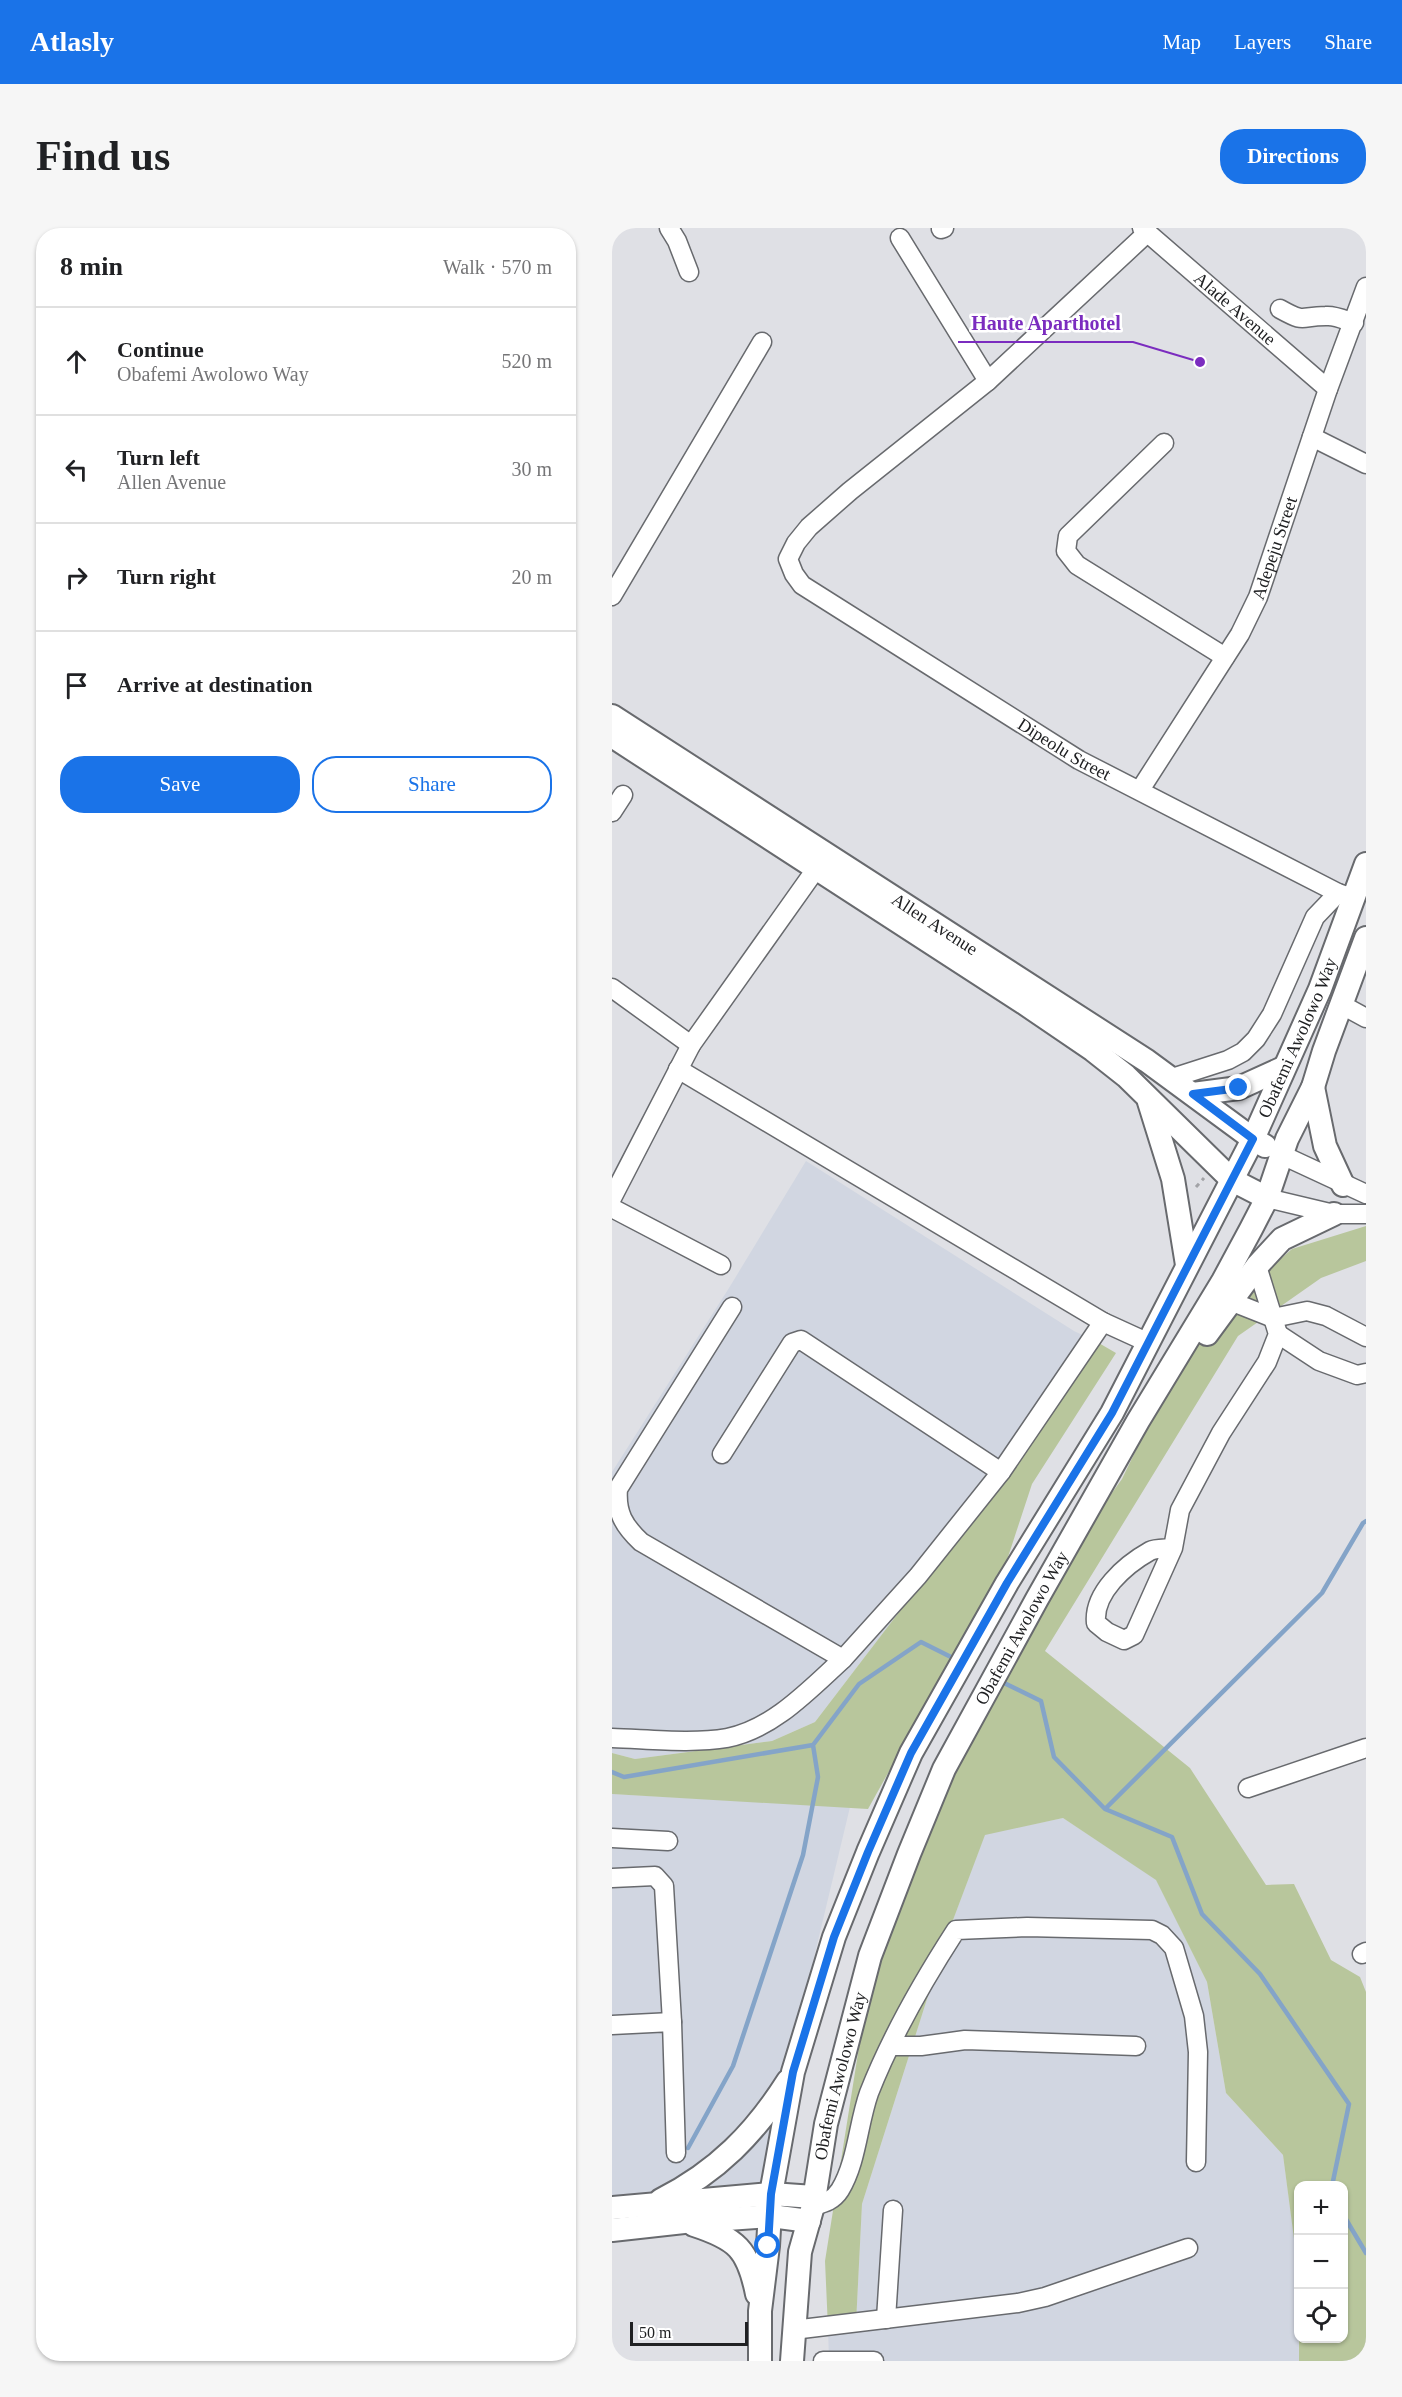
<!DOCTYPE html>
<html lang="en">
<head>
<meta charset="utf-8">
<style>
  :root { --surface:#fff; --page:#f6f6f6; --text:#202124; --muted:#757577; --line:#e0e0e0; --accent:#1a73e8 }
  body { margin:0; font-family:Georgia,serif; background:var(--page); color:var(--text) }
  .controls { position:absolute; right:18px; bottom:18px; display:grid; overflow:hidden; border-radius:12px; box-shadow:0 2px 4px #0004 }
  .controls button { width:54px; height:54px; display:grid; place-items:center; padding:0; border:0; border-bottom:2px solid var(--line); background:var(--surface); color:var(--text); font:30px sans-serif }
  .scale { position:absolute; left:18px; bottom:15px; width:118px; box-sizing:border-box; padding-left:6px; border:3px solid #202123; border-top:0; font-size:16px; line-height:21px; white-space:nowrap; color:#202123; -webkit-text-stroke:4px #fff; paint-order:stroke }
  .stop { position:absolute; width:18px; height:18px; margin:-14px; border:4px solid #1a73e8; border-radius:50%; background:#fff }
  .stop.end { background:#1a73e8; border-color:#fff; box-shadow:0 2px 6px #0008 }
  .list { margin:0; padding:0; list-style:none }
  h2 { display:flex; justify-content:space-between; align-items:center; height:78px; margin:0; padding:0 24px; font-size:26px }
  h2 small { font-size:20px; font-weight:400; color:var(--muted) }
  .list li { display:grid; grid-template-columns:39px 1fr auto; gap:18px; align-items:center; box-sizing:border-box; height:108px; padding:0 24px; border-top:2px solid var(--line) }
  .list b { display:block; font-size:22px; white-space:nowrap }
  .list p { margin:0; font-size:20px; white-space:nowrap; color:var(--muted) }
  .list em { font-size:20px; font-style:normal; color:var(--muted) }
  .actions { display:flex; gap:12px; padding:18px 24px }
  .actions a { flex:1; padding:14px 0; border:2px solid var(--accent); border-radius:24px; text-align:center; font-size:21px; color:var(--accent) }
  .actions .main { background:var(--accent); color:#fff }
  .icon { flex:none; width:33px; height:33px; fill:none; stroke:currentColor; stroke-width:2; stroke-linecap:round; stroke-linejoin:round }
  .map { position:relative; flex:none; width:754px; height:2133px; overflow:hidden; border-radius:24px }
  header { display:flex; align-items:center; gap:36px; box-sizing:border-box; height:84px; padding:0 30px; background:var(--accent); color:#fff }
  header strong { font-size:28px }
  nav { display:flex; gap:33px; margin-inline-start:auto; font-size:21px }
  .intro { display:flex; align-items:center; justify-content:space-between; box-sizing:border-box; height:144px; padding:0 36px }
  h1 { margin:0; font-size:42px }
  .button { padding:15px 27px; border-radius:24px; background:var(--accent); color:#fff; font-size:21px; font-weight:700 }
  main { display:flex; gap:36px; padding:0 36px }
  aside { flex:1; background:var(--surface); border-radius:24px; box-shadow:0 2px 4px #0004 }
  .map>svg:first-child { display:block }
  .built { fill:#d1d6e1 }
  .green { fill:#b8c69c }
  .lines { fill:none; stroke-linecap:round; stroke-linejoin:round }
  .stream { stroke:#84a4c8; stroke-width:4.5 }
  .minor-casing { stroke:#686a6e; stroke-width:21 }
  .major-casing { stroke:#686a6e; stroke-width:26 }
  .path { stroke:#a2a3a7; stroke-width:3; stroke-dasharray:4.5 4.5; stroke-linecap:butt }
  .minor { stroke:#fff; stroke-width:18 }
  .major { stroke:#fff; stroke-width:22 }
  .route { stroke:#1a73e8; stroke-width:8 }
  .labels { text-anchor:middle; stroke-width:5; stroke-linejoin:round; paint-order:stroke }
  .street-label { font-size:18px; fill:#202123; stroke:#fff }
  .leader { fill:none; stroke:#7b2cbf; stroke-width:2 }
  .callout-dot { fill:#7b2cbf; stroke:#fff; stroke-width:2 }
  .callout-label { font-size:20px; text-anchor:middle; font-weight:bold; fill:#7b2cbf; stroke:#fff; stroke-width:5; stroke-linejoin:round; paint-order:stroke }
</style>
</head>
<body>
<header>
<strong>Atlasly</strong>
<nav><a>Map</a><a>Layers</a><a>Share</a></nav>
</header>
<div class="intro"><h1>Find us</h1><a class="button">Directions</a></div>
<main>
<aside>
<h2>8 min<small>Walk · 570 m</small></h2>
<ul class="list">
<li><svg class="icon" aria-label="ahead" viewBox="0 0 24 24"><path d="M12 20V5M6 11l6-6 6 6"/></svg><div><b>Continue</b><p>Obafemi Awolowo Way</p></div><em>520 m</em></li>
<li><svg class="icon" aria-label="left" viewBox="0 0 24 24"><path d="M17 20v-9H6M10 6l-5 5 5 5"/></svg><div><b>Turn left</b><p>Allen Avenue</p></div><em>30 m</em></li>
<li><svg class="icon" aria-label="right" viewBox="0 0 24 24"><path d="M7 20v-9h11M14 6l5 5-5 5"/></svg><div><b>Turn right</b></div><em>20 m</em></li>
<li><svg class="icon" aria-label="arrive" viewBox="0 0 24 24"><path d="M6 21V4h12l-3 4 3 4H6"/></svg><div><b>Arrive at destination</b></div></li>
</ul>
<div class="actions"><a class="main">Save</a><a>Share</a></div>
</aside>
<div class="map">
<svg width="754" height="2133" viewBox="0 0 754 2133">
  <rect width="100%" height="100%" fill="#dfe0e5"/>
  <path class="built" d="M194,933L462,1103L485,1114L404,1231L203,1494L160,1513L23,1531L0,1525V1244L117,1060Z
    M0,1566L238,1579L148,1955L0,1972Z
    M451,1590L544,1651L595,1754L614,1865L671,1927L686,2039L687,2133H217L216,2100L244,2096L250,1976L335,1708L373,1606Z"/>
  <path class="green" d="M754,998V1033L709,1050L626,1108L433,1423L578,1540L654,1657L682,1656L719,1732L748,1749L754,1764V2133H687V2111L732,2110V1958H686V2041L671,1927L614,1865L595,1754L544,1652L451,1590L373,1607L335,1708L250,1976L244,2096L216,2100L213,2033L251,1794L285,1662L339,1543L471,1305L510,1251L541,1187L556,1148L612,1080L680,1021Z
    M485,1114L504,1125L420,1256L395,1332L256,1581L0,1566V1525L23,1531L160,1513L203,1494L404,1231Z"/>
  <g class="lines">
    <path class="stream" d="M388,1453L429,1473L442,1529L493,1581L560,1609L590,1686L648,1746L737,1876L720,1958
      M0,1544L12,1549L201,1517L247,1456L309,1414L341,1430
      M493,1581L710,1365L751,1295L754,1293
      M76,1920L121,1838L191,1627L206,1549L201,1517
      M732,1988L754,2025"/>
    <defs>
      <g id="minor">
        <path d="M57,0L65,13L77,44"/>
        <path id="s1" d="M530,0L716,161"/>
        <path d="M329,1L332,0"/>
        <path id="s2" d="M535,5L376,153L238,263L197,299L184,315L176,331L182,346L190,357L467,532L726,665L741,670"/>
        <path d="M288,10L376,153"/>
        <path d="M668,81C695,96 687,88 714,88C723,87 733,92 742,95"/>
        <path d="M700,209L754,236"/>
        <path d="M552,215L456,308L454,323L465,337L613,429"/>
        <path d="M0,368L150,114"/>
        <path id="s3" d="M528,562L628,406L646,369L716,161L754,59"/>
        <path d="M0,584L11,567"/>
        <path d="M0,760L79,817"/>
        <path d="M730,777L754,790"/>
        <path d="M66,841L491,1094L537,1115"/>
        <path d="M560,850L616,832L631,824L644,811L660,786L703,689L726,665"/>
        <path d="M670,927L754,966"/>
        <path d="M0,970L79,817L204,641"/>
        <path d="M655,970L722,986H754"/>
        <path d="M0,980L109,1037"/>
        <path d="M618,1073L661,1090L695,1083L714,1088L754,1109"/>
        <path d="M120,1079L6,1261C4,1285 12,1298 29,1314L231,1431L306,1348L389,1244L491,1094"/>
        <path d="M666,1106L707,1133L745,1147L754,1145"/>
        <path d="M110,1226L180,1115L189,1112L389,1244"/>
        <path d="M561,1320C554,1321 544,1320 538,1323C513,1337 481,1365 484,1395L495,1404L512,1412L522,1407L561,1320L568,1282L609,1205L655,1134L666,1106L645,1038"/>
        <path d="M0,1510C35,1511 81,1516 115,1510C161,1501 197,1462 231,1431"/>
        <path d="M636,1560L754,1520"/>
        <path d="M0,1610L56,1613"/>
        <path d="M0,1650L43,1648L52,1658L60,1794"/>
        <path d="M750,1726L754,1724"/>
        <path d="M0,1797L60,1794L64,1925"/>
        <path d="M279,1818H309L353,1812L524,1818"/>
        <path d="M201,1978C212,1975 221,1973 228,1962C245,1934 246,1896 257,1865C279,1809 311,1753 344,1702L415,1699L540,1702L550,1707L562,1720L582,1788L586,1824L584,1934"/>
        <path d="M274,2091L281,1982"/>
        <path d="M181,2102L406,2075L433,2069L576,2020"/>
        <path d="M211,2133H262"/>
      </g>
      <g id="major">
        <path id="s4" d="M0,488L535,833L641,911L653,918"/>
        <path d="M0,508L412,775L481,822L514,848L620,952L655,970"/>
        <path d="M701,859L713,918L731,957"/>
        <path d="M581,866L627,860L671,840"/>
        <path d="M537,874L561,951L575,1037"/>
        <path d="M595,1106L645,1038L670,1011L722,986"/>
        <path d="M49,1972C105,1944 143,1905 176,1853"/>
        <path d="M0,1980L159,1966L202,1969"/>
        <path d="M82,1997C125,2011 136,2021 145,2066"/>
        <path d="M0,2002L72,1994L159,1988L197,1993"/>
        <path id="s5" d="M148,2133V2083L156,2018L159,1966L181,1844L222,1709L256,1624L299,1525L395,1355L500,1185L641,911L708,761L754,636"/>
        <path id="s6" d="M180,2133L188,2024L201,1978L214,1896L258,1728L297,1626L332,1541L425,1371L526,1193L611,1053L639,1001L655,970L675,911L701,859L712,823L754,710"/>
      </g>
    </defs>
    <use href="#minor" class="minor-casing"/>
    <use href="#major" class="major-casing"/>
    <path class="path" d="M584,959L592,950"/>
    <use href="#minor" class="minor"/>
    <use href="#major" class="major"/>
  </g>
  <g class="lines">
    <path class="route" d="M156,2018L159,1966L181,1844L222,1709L256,1624L299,1525L395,1355L500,1185L641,911L581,866L627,860"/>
  </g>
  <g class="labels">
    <g class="street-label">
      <text dy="6" stroke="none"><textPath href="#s1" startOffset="123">Alade Avenue</textPath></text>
      <text dy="6" stroke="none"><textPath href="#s3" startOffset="278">Adepeju Street</textPath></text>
      <text dy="6" stroke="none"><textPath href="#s2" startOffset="826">Dipeolu Street</textPath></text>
      <text dy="6" stroke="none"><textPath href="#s4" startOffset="384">Allen Avenue</textPath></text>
      <text dy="6" stroke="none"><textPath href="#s5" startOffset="1446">Obafemi Awolowo Way</textPath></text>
      <text dy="6" stroke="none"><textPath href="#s6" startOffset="776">Obafemi Awolowo Way</textPath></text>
      <text dy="6" stroke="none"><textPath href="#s6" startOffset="290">Obafemi Awolowo Way</textPath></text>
    </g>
  </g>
  <path class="leader" d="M588 134L521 114H346"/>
  <circle class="callout-dot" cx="588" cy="134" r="6"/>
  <g class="callout-label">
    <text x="434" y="102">Haute Aparthotel</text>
  </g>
</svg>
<div class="controls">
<button>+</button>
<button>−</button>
<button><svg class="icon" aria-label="locate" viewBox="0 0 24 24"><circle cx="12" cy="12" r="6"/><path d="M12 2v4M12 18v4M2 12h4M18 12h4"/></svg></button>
</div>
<div class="scale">50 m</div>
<div class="stop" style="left:156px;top:2018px"></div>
<div class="stop end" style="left:627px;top:860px"></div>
</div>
</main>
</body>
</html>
